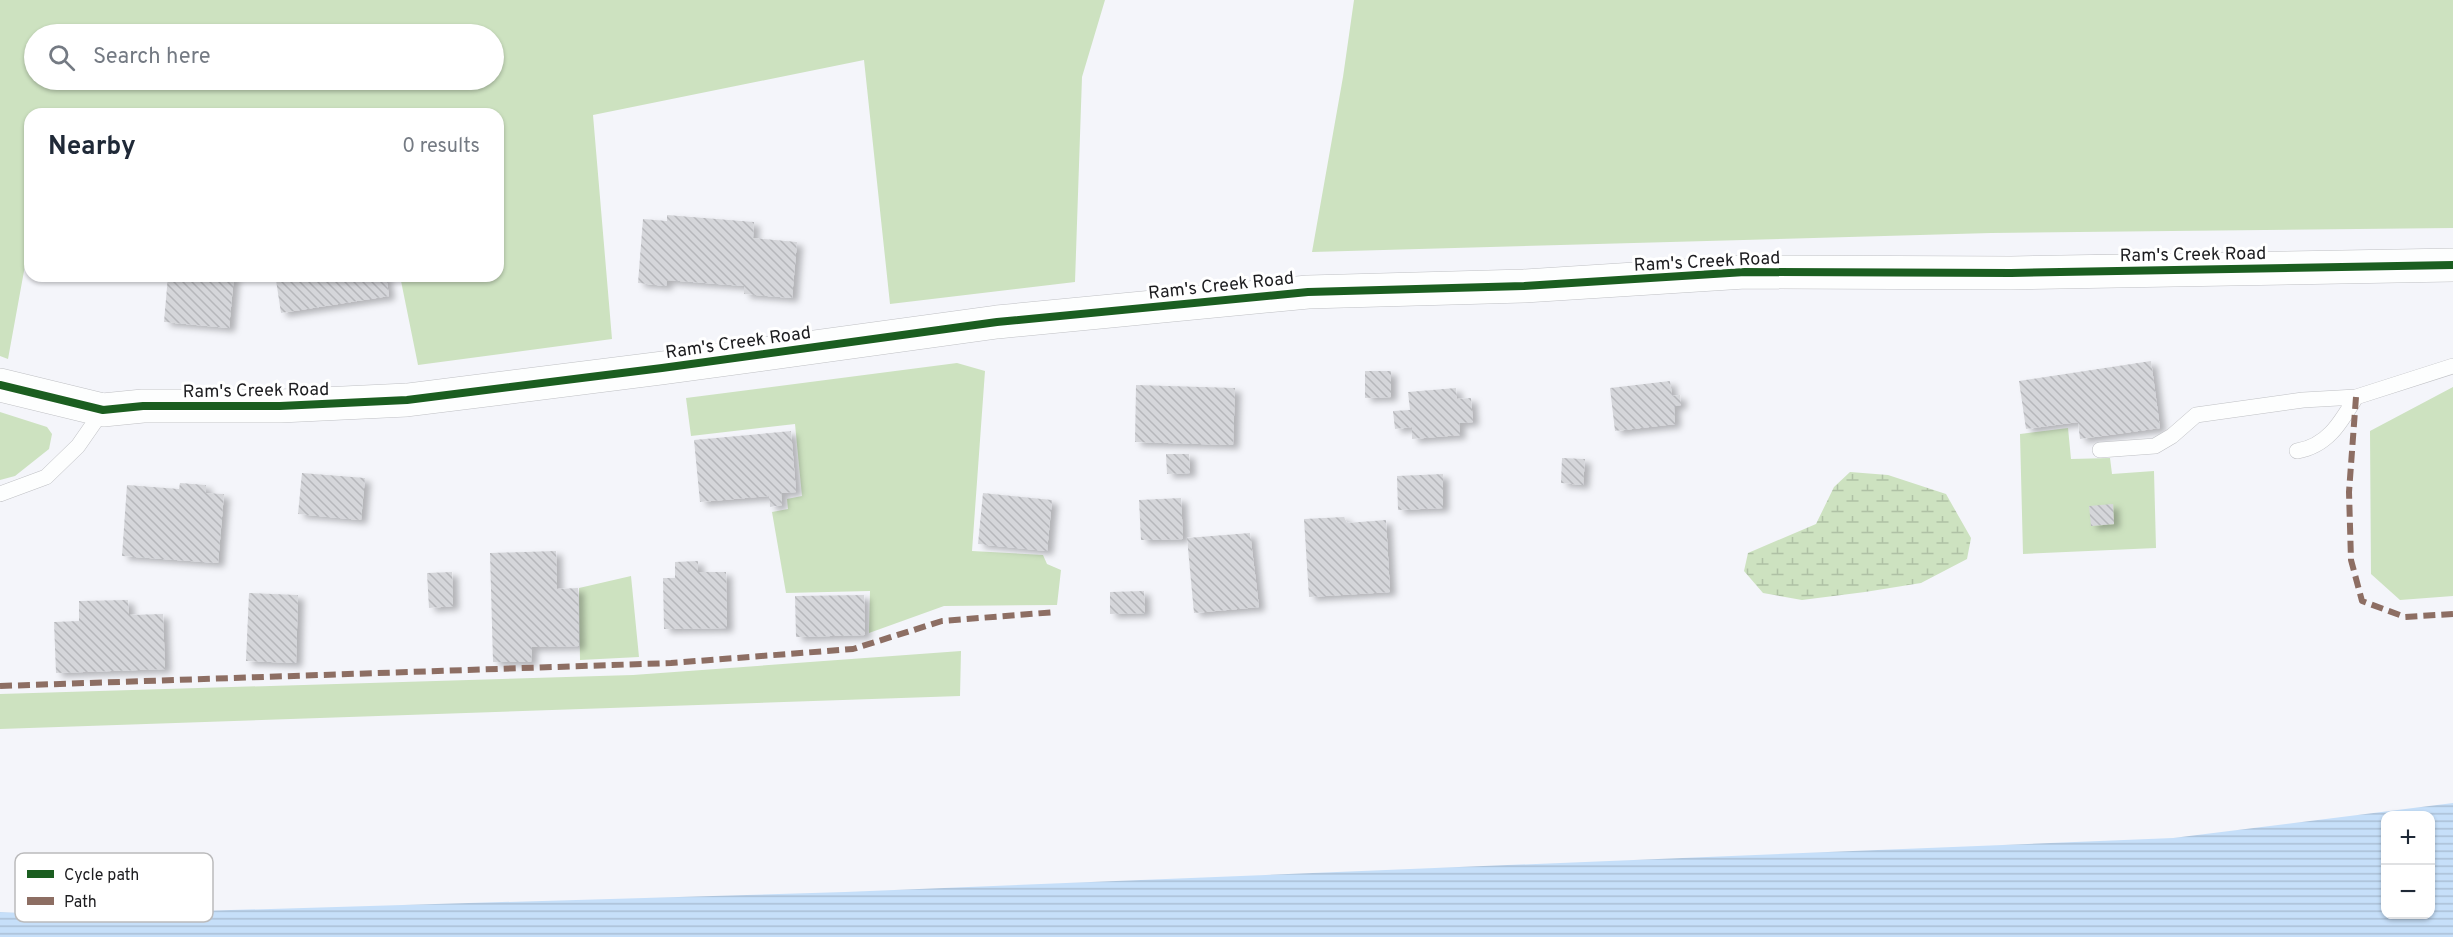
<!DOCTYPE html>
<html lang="en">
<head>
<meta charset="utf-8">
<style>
  :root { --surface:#fff; --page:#f6f6f7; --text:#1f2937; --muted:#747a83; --line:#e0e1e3 }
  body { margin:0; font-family:Overpass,sans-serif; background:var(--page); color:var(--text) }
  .controls { position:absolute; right:18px; bottom:18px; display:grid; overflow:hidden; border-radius:12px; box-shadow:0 2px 4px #0004 }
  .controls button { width:54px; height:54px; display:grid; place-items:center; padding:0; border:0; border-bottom:2px solid var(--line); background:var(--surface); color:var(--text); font:30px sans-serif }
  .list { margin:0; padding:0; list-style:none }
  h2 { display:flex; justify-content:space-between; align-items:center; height:78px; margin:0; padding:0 24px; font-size:26px }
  h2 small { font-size:20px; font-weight:400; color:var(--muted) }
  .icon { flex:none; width:33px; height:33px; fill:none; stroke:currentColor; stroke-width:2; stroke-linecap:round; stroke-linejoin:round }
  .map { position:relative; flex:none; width:2453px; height:937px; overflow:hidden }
  .search { position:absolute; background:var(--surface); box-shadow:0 2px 4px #0004; left:24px; top:24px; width:480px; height:66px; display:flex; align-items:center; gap:15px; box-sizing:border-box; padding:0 21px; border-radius:33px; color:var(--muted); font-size:22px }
  .panel { position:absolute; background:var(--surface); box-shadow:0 2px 4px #0004; left:24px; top:108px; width:480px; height:174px; border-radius:18px }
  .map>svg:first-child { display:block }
  .green { fill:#cde2c0; fill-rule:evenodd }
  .wetland { fill:url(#wetland-marsh) }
  .water { fill:url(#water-rules); fill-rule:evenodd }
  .building { fill:url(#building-back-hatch); filter:url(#shadow) }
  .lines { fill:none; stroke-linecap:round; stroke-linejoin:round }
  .lane-casing { stroke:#bfc0c4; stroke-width:16 }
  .secondary-casing { stroke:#bfc0c4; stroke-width:34 }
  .lane { stroke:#fdfefe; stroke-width:15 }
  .secondary { stroke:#fdfefe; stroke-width:33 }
  .quiet { stroke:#8d6e63; stroke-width:6; stroke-dasharray:12 6; stroke-linecap:butt }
  .cycleway-casing { stroke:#fff; stroke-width:11 }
  .cycleway { stroke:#1b5e20; stroke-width:8 }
  .labels { text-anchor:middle; stroke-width:6; stroke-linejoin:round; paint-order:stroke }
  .street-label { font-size:18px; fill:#1c1c1f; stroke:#fff }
  .key { fill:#fff; stroke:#bbbbbc; stroke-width:1.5 }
  .key-label { font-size:16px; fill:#1c1c1f }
</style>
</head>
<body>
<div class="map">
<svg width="2453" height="937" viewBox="0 0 2453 937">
  <defs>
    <pattern id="wetland-marsh" width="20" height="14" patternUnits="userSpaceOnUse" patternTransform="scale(1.5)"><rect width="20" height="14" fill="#cde2c0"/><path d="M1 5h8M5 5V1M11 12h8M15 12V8" fill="none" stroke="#afc1a5"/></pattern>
    <pattern id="water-rules" width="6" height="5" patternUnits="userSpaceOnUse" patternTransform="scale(1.5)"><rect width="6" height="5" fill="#c6dff9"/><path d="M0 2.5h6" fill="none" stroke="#aabfd5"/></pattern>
    <pattern id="building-back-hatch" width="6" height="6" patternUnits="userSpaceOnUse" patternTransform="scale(1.5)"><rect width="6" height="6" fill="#d5d6da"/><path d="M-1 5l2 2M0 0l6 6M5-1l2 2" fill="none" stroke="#b6b7bb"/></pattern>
    <filter id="shadow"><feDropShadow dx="6" dy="4" stdDeviation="3" flood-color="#0004"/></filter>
  </defs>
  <rect width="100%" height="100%" fill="#f4f5fa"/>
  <path class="green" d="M0,0H1105L1082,77L1075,282L890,304L864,60L593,115L612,339L418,365L400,276H498V114H30V238L8,359L0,356ZM34,34H494V80H34Z
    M1354,0H2453V228L1991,233L1312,252L1343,77Z
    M957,363L985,371L972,551L1043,555L1047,564L1061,570L1057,605L944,606L869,633L870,591L786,593L772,512L788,509L787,499L802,496L795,424L691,436L686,398Z
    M2453,387V596L2400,600L2371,574L2370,431Z
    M0,412L47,427L52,434L49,449L15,476L0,480Z
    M2068,428L2071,459L2110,458L2112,474L2154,471L2156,548L2023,554L2020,434Z
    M631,576L639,657L580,660L579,588Z
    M961,651L960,696L0,729V694L633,675Z"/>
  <path class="wetland" d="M1850,472L1888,475L1946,494L1971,538L1967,559L1921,583L1865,592L1802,600L1763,593L1744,571L1748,553L1816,524L1834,487Z"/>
  <path class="water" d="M2453,803V937H0V912L64,915L845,892L2173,838ZM2386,816H2430V914H2386Z"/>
  <path class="building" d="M667,215L754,222L753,238L797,242L792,298L744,294V286L667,280L666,286L638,283L643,219L667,221Z
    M168,276H234L229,328L164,322Z
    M293,276H386L389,296L281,313L276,280Z
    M2151,361L2160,428L2080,439L2078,422L2026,429L2019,381Z
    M1365,371H1391V397L1365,398Z
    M1670,381L1672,396L1680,395L1681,405L1674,406L1675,424L1615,431L1610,388Z
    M1136,385L1235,388L1233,445L1135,442Z
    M1456,388L1457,399L1471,398L1473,422L1459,423L1460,435L1412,439V427L1395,429L1393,411L1410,410L1408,392Z
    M791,431L796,492L781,493L782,505L770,507L769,496L700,502L694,440Z
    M1166,454H1189L1190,473L1167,474Z
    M1562,458L1585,459L1583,485L1561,483Z
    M302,473L365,478L361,520L298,514Z
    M1443,474V508L1398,510L1397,476Z
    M180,483L206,485V493L224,494L218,563L122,556L127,485L179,489Z
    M983,493L1052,500L1047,551L978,544Z
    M1181,498L1183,539L1141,540L1139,500Z
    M2113,504L2114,524L2091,526L2089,506Z
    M1344,517L1347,523L1386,520L1390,592L1309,597L1304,519Z
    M1250,533L1259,607L1194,613L1187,538Z
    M556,551L557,589L578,588L579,646L532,647L531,662H493L490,553Z
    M698,561V572H726L727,628L664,629L663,578H675V562Z
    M452,572L453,606L429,608L427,573Z
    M1144,591L1145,613L1110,614V592Z
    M249,593L298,595L296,663L246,661Z
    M864,595L865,635L796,637L795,596Z
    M128,600L129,615L163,614L165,669L56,673L54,622L79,621V601Z"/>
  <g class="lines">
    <defs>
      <path id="lane" d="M2100,450L2155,446L2172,436L2196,415L2303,400L2356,397L2453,366
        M2297,451C2328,446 2341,422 2356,397
        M0,494L46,477L78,446L103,410"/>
      <path id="secondary" d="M0,385L103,410L143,406H280L407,400L662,368L997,322L1308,292L1524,286L1745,272L2011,273L2453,265"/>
    </defs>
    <use href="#lane" class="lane-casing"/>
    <use href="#secondary" class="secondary-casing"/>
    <use href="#lane" class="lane"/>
    <use href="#secondary" class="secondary"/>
    <path class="quiet" d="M2356,397L2349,492L2351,560L2362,601L2405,617L2453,614
      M0,686L671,663L853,649L942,621L1056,612"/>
    <defs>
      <path id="cycleway" d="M0,385L103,410L143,406H280L407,400L662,368L997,322L1308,292L1524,286L1745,272L2011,273L2453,265"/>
    </defs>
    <use href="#cycleway" class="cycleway-casing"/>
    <use href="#cycleway" class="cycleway"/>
  </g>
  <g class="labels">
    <g class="street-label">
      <text transform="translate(2193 254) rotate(-1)" y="6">Ram's Creek Road</text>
      <text transform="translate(1707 261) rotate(-3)" y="6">Ram's Creek Road</text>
      <text transform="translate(1221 285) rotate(-6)" y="6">Ram's Creek Road</text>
      <text transform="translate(738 342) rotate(-8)" y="6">Ram's Creek Road</text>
      <text transform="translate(256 390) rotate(-1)" y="6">Ram's Creek Road</text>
    </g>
  </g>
  <rect x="15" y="853" width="198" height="69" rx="9" class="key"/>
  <rect x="27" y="870" width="27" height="8" fill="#1b5e20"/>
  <rect x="27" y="897" width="27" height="8" fill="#8d6e63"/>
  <g class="key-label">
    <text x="64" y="880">Cycle path</text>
    <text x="64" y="907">Path</text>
  </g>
</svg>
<div class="controls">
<button>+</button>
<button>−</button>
</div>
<div class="search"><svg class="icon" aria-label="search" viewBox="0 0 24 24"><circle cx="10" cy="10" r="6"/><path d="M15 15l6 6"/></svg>Search here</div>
<section class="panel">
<h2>Nearby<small>0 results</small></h2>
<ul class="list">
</ul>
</section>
</div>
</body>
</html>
